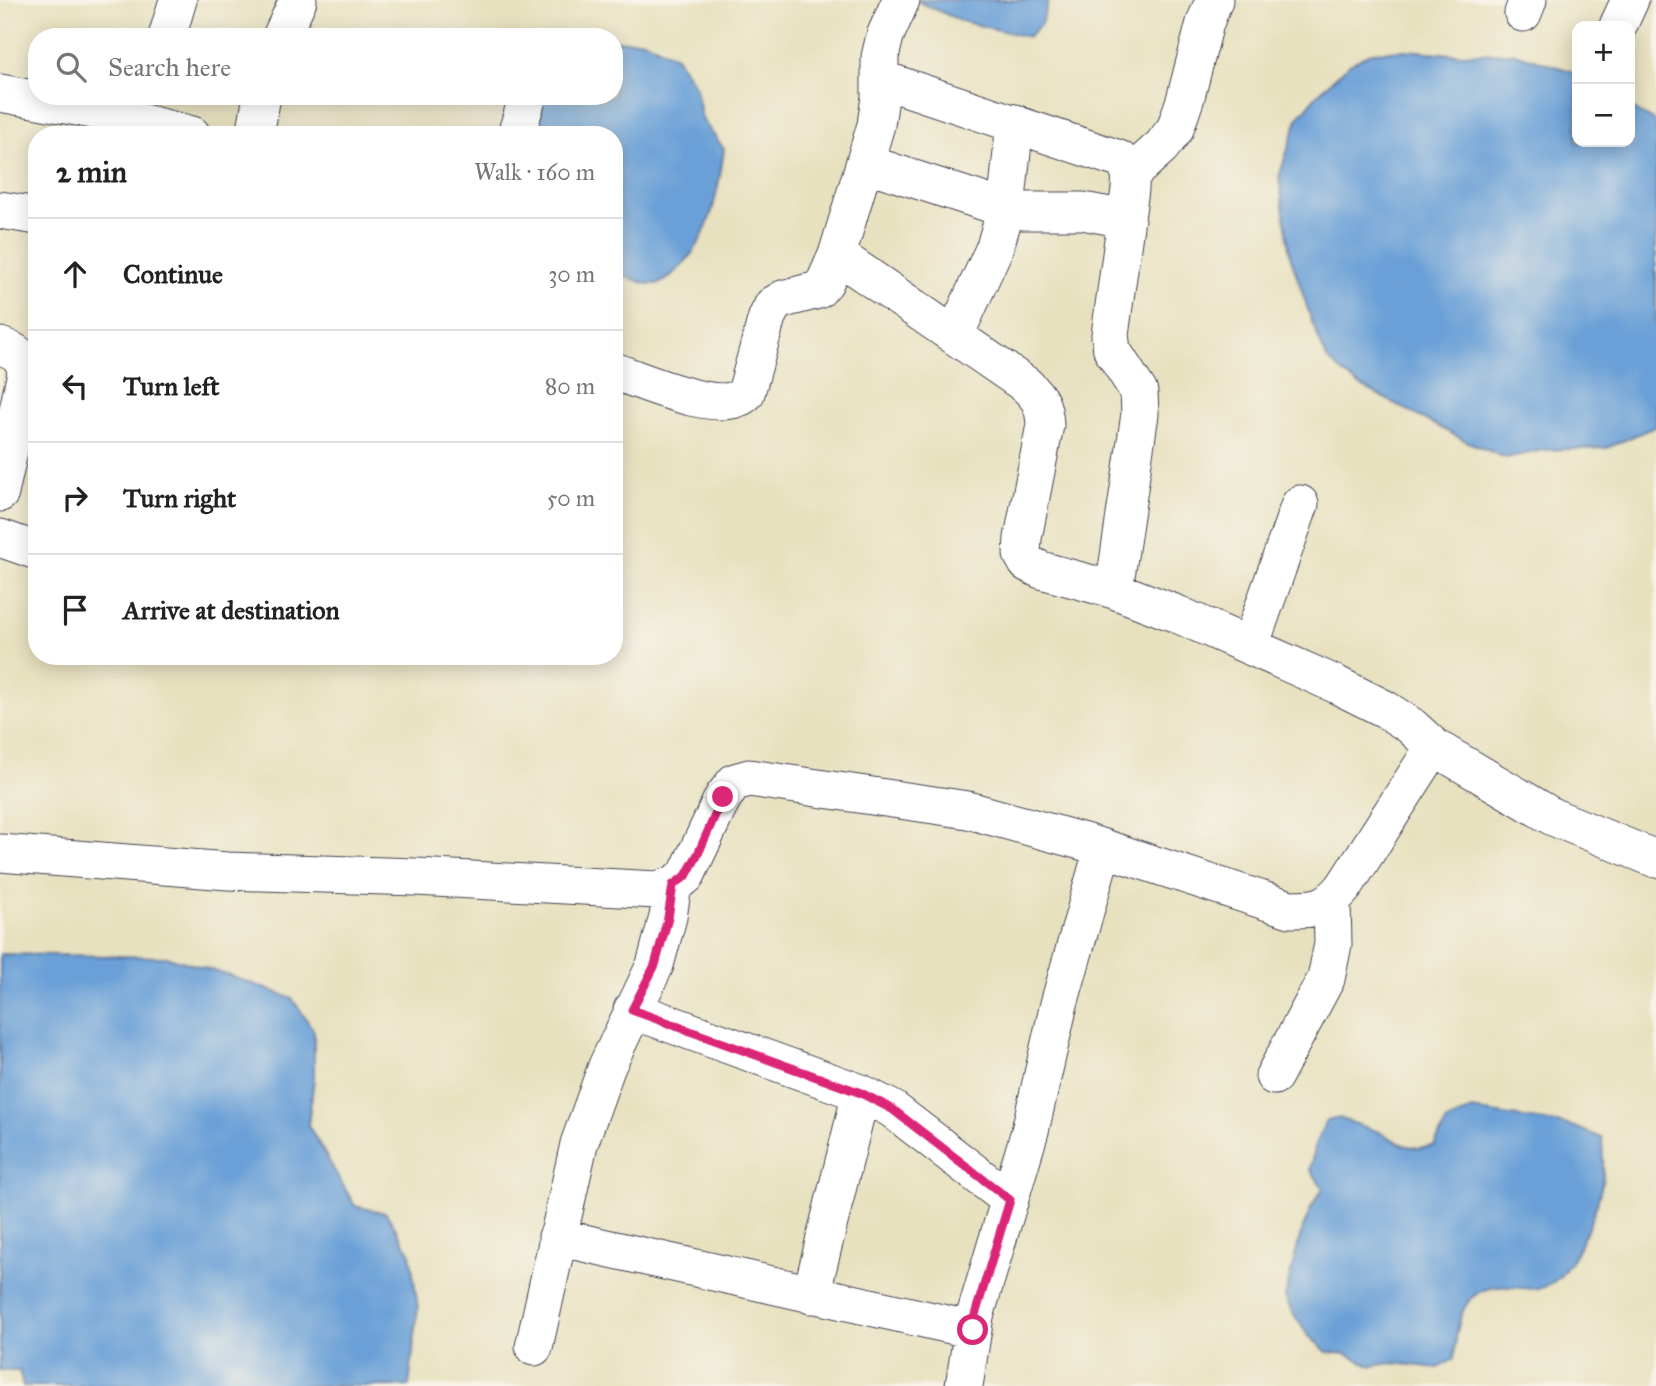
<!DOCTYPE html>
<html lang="en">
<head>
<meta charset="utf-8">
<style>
  :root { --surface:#fff; --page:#f6f6f6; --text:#222; --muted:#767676; --line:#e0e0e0 }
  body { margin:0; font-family:"IM FELL Great Primer",serif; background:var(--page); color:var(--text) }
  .controls { position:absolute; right:21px; top:21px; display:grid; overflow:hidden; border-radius:14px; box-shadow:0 4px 18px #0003 }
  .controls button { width:63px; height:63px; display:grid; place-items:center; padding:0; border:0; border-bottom:2px solid var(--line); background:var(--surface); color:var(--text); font:35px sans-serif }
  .stop { position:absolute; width:21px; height:21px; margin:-16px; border:5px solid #db2777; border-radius:50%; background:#fff }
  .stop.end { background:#db2777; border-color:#fff; box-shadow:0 2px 7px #0008 }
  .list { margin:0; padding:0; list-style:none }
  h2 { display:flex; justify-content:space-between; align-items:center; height:91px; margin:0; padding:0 28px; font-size:30px }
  h2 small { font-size:23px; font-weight:400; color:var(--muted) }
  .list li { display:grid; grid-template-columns:46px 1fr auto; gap:21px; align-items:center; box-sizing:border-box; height:112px; padding:0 28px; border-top:2px solid var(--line) }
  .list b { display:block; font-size:26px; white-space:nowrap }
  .list em { font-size:23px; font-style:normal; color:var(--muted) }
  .icon { flex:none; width:38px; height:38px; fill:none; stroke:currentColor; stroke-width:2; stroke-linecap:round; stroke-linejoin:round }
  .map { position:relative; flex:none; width:1656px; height:1386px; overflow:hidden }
  .search { position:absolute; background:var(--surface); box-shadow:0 4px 18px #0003; left:28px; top:28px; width:595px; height:77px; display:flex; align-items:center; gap:18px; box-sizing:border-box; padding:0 24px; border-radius:28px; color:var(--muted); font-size:26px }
  .panel { position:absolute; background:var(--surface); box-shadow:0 4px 18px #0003; left:28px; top:126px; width:595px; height:539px; border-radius:28px }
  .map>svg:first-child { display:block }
  .water { fill:#6aa0d7; stroke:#466189; stroke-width:2 }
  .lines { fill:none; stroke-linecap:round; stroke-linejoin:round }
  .minor-casing { stroke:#403f4f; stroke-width:39 }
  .minor { stroke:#fff; stroke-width:37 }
  .route { stroke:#db2777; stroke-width:9 }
</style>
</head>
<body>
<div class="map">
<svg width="1656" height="1386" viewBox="0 0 1656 1386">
  <rect width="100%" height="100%" fill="#f7f3e8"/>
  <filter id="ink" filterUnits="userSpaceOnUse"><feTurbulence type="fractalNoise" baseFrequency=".0143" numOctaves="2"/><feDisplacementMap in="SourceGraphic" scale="14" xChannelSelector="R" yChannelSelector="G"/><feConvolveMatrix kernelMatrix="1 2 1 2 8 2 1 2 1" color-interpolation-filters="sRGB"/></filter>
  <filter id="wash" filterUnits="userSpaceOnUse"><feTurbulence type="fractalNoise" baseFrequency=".00686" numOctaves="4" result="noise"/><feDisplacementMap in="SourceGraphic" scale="28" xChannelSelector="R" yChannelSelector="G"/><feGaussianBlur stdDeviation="1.57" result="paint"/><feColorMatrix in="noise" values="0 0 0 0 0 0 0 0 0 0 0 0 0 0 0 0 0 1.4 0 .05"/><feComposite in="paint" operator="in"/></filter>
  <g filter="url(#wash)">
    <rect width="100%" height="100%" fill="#e8e1c0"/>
    <path class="water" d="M915,0H1049L1041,24L1028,37L961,21Z
      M643,40L676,57L696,88L702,119L724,149C718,193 710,243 674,273C667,280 661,285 650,284C639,283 625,275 614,271V135H536L544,96H614V41Z
      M1406,50L1451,54L1515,53L1577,73V142H1630V107L1656,122V426L1607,448L1543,450L1506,458L1466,441L1357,384L1327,359L1312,322L1290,255L1279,177L1298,118L1318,94L1348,65L1372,52Z
      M0,954L168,957L225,974L292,998L314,1031V1079L308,1125L355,1206L386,1213L410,1252L418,1308L409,1386H23L19,1371H0Z
      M1472,1110L1569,1125L1602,1138C1602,1150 1604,1164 1603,1176C1600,1204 1574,1271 1549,1285C1538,1291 1523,1288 1511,1287C1462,1283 1457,1319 1454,1359L1438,1368L1392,1363L1372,1366L1346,1354L1327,1352L1308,1335L1292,1312L1285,1297L1300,1236L1311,1208L1323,1188L1310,1169L1316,1142L1326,1121L1339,1118L1379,1132L1403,1145L1418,1148L1434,1146L1447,1121Z"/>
  </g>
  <g filter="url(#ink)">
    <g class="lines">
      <defs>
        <path id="minor" d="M1523,13L1528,0
          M1618,26L1630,0
          M167,37L178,0
          M281,37L298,0
          M881,79L1119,159C1131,168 1131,174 1130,189L1110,335L1112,350L1139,392L1140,414L1114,590
          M0,93L83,108L192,135
          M255,135L262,96
          M516,135L528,96
          M865,163L1006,209L1024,211H1083L1125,219
          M1131,174L1162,146L1175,129L1185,100L1205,23L1214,0
          M0,210L37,216
          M837,255L1026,385C1040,398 1044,406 1045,425L1023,538L1022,554L1027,563L1041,570L1114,590L1177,614L1335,684L1385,709L1411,726L1434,747L1553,817L1656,859
          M955,335L995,247L1006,209L1015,123
          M0,346C16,351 24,356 26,373L0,493
          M614,371C642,381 723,417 746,393L767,317L773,305L783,299L818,290L825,282L837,255L876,125L880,97V57L885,36L901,0
          M0,538L37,551
          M1250,646L1300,504
          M0,853L228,871L416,877L657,890L673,885L686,876L723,797L735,782L749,778L968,810L1088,843L1290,909C1317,909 1326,909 1344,887L1434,747
          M632,1010L861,1093L892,1109L1010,1200
          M1274,1076L1326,979L1333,944L1332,901
          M557,1237L973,1330
          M811,1295L861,1093
          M534,1347L579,1144L607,1066L655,965L668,917L673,885
          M964,1386L975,1316L1030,1131L1059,1004L1103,848"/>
      </defs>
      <use href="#minor" class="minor-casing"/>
      <use href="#minor" class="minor"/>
    </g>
  </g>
  <g class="lines" filter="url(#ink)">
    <path class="route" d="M723,797L698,854L686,876L673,885L668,918L655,965L632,1010L861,1093L892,1109L1010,1200L975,1315L973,1330"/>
  </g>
</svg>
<div class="controls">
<button>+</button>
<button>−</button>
</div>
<div class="stop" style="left:973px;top:1330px"></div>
<div class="stop end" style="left:723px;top:797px"></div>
<div class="search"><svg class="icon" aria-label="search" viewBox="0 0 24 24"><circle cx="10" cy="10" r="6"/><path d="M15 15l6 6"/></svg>Search here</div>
<section class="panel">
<h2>2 min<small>Walk · 160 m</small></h2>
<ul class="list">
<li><svg class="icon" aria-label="ahead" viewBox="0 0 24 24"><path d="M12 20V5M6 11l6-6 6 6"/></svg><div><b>Continue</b></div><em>30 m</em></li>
<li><svg class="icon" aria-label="left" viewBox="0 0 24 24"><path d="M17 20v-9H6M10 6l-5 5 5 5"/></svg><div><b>Turn left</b></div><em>80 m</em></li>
<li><svg class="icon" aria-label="right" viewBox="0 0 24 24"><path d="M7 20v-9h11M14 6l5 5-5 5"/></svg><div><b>Turn right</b></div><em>50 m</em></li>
<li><svg class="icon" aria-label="arrive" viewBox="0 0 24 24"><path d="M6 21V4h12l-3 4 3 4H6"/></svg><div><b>Arrive at destination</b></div></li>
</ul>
</section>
</div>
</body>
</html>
